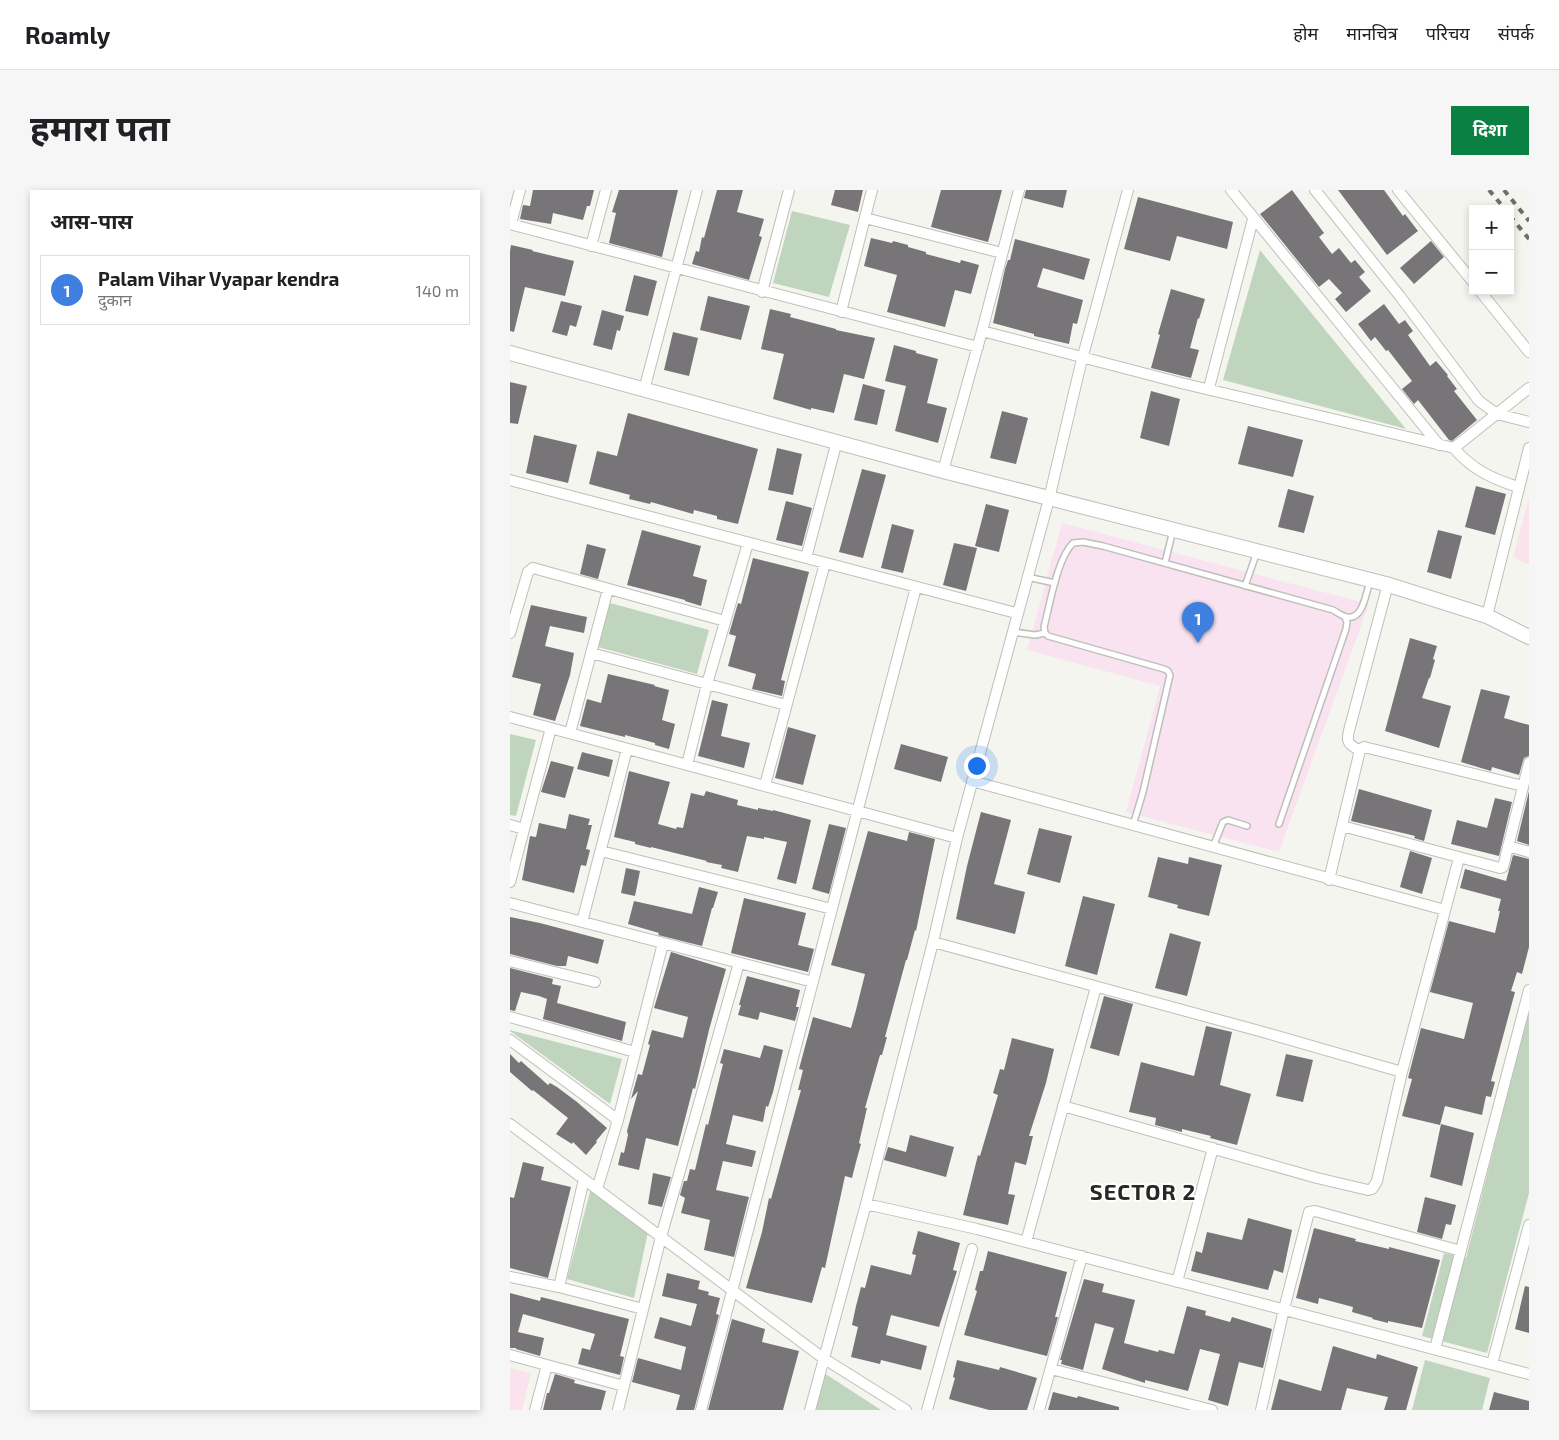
<!DOCTYPE html>
<html lang="hi">
<head>
<meta charset="utf-8">
<style>
  :root { --surface:#fff; --page:#f6f6f6; --text:#202124; --muted:#757577; --line:#e0e0e0; --accent:#0b8043 }
  body { margin:0; font-family:"Exo 2","Noto Sans Devanagari",sans-serif; background:var(--page); color:var(--text) }
  .controls { position:absolute; right:15px; top:15px; display:grid; overflow:hidden; border-radius:0px; box-shadow:0 2px 8px #0003 }
  .controls button { width:45px; height:45px; display:grid; place-items:center; padding:0; border:0; border-bottom:1px solid var(--line); background:var(--surface); color:var(--text); font:25px sans-serif }
  .you { position:absolute; left:466px; top:575px; width:18px; height:18px; margin:-12px; border:4px solid #fff; border-radius:50%; background:#1a73e8; box-shadow:0 0 0 8px #1a73e833 }
  .badge { display:grid; place-items:center; width:32px; height:32px; border-radius:50%; background:var(--accent); color:#fff; font-size:16px; font-weight:700 }
  .pin { position:absolute; translate:-50% -41px; filter:drop-shadow(0 1px 2px #0008) }
  .pin::after { content:''; position:absolute; top:26px; width:18px; height:15px; background:inherit; clip-path:polygon(0 0,100% 0,50% 100%) }
  .list { margin:0; padding:0; list-style:none }
  h2 { display:flex; justify-content:space-between; align-items:center; height:65px; margin:0; padding:0 20px; font-size:21px }
  h2 small { font-size:16px; font-weight:400; color:var(--muted) }
  .list li { display:grid; grid-template-columns:32px 1fr auto; gap:15px; align-items:center; box-sizing:border-box; height:70px; margin:0 10px 10px; padding:0 10px; border:1px solid var(--line); border-radius:0px }
  .list b { display:block; font-size:19px; white-space:nowrap }
  .list p { margin:0; font-size:16px; white-space:nowrap; color:var(--muted) }
  .list em { font-size:16px; font-style:normal; color:var(--muted) }
  .map { position:relative; flex:none; width:1019px; height:1220px; overflow:hidden; border-radius:0px }
  header { display:flex; align-items:center; gap:30px; box-sizing:border-box; height:70px; padding:0 25px; background:var(--surface); border-bottom:1px solid var(--line) }
  header strong { font-size:24px }
  nav { display:flex; gap:28px; margin-inline-start:auto; font-size:18px }
  .intro { display:flex; align-items:center; justify-content:space-between; box-sizing:border-box; height:120px; padding:0 30px }
  h1 { margin:0; font-size:35px }
  .button { padding:12px 22px; border-radius:0px; background:var(--accent); color:#fff; font-size:18px; font-weight:700 }
  main { display:flex; gap:30px; padding:0 30px }
  aside { flex:1; background:var(--surface); border-radius:0px; box-shadow:0 2px 8px #0003 }
  .map>svg:first-child { display:block }
  .commercial { fill:#f9e3f1 }
  .education { fill:#fbe3ee }
  .green { fill:#c0d5be }
  .building { fill:#777578 }
  .lines { fill:none; stroke-linecap:round; stroke-linejoin:round }
  .service-casing { stroke:#bfbfba; stroke-width:8 }
  .minor-casing { stroke:#bfbfba; stroke-width:12 }
  .tertiary-casing { stroke:#bfbfba; stroke-width:16 }
  .service { stroke:#fff; stroke-width:5 }
  .minor { stroke:#fff; stroke-width:10 }
  .tertiary { stroke:#fff; stroke-width:14 }
  .rail { stroke:#6f6e6c; stroke-width:4; stroke-dasharray:6 6; stroke-linecap:butt }
  .labels { text-anchor:middle; stroke-width:4; stroke-linejoin:round; paint-order:stroke }
  .district-label { font-size:22px; font-weight:bold; letter-spacing:1px; fill:#282726; stroke:#fff }
</style>
</head>
<body>
<header>
<strong>Roamly</strong>
<nav><a>होम</a><a>मानचित्र</a><a>परिचय</a><a>संपर्क</a></nav>
</header>
<div class="intro"><h1>हमारा पता</h1><a class="button">दिशा</a></div>
<main>
<aside>
<h2>आस-पास<small></small></h2>
<ul class="list">
<li><span class="badge" style="background:#3f7fe0">1</span><div><b>Palam Vihar Vyapar kendra</b><p>दुकान</p></div><em>140 m</em></li>
</ul>
</aside>
<div class="map">
<svg width="1019" height="1220" viewBox="0 0 1019 1220">
  <rect width="100%" height="100%" fill="#f5f5f0"/>
  <path class="commercial" d="M552,333L859,414L769,662L616,622L650,496L517,460Z"/>
  <path class="education" d="M1019,308V375L1003,367Z
    M0,1178L21,1183L12,1220H0Z"/>
  <path class="green" d="M282,21L340,35L319,107L263,93Z
    M750,60L896,239L713,190Z
    M100,413L199,440L187,484L88,457Z
    M0,544L26,550L6,626L0,625Z
    M1019,819V1003L977,1163L912,1146L934,1063L956,1068Z
    M0,840L112,869L100,914L0,841Z
    M81,998L138,1042L124,1108L57,1089Z
    M915,1170L980,1188L972,1220H902Z
    M311,1181L371,1220H300Z"/>
  <path class="building" d="M23,0H84L80,16H77L73,30L43,23L41,34L10,29L13,15L20,16Z
    M109,0H168L152,67L99,53L106,23L102,22Z
    M207,0H233L227,22L254,29L249,46L252,47L239,90L182,74L186,61L189,62L192,47L194,48Z
    M325,0H353L348,22L321,15Z
    M431,0H492L478,52L421,37Z
    M516,0H557L553,18L514,8Z
    M782,0L814,43L809,47L822,64L829,58L841,73L845,70L855,82L849,87L861,101L836,122L825,109L832,103L819,89L809,97L750,24Z
    M828,0H874L893,26L895,24L908,41L877,65Z
    M628,7L723,32L717,59L667,46L660,71L614,59Z
    M361,48L382,53L383,51L398,55V57L416,62V64L450,73L451,70L469,75L461,104L445,100L435,137L377,122L387,85L354,76Z
    M505,49L580,69L574,90L533,78L527,97L573,110L567,134L563,133L559,154L524,146V144L483,133L495,79L498,70H500Z
    M921,51L934,67L904,94L890,78Z
    M1,55L23,60L22,61L64,71L55,106L15,97L4,142L0,141V61Z
    M124,85L147,91L138,126L115,121Z
    M661,99L695,109L689,129L688,128L680,158L689,160L681,188L641,178L650,145L648,144Z
    M198,106L240,116L231,150L190,140Z
    M51,111L72,116L66,137L60,135L57,146L42,142Z
    M874,114L889,134L895,130L903,141L898,145L920,176L926,171L938,185L937,186L947,199L944,201L967,230L942,251L939,250L908,210L904,214L892,199L902,191L878,160L876,161L865,147L861,151L848,134Z
    M260,119L281,124L280,127L326,139V140L365,148L354,189L334,184L324,223L301,218V220L263,209L274,164L251,159Z
    M92,120L114,126L110,141L107,140L102,160L83,155Z
    M163,142L188,148L179,186L154,180Z
    M384,155L406,161V163L428,169L417,213L437,218L428,253L385,241L396,196L375,191Z
    M0,192L17,196L8,234L0,233Z
    M353,194L375,200L367,235L344,230Z
    M641,201L670,209L659,256L630,248Z
    M492,221L518,228L506,274L480,268Z
    M118,223L248,259L228,334L207,329V326L184,320L183,324L141,312L140,314L119,309L120,305L79,294L87,261L107,266Z
    M738,236L793,250L783,287L728,274Z
    M24,245L67,255L58,293L16,283Z
    M267,258L292,264L283,305L258,300Z
    M352,279L376,285L353,368L329,362Z
    M966,296L996,304L985,345L955,337Z
    M778,299L804,306L794,343L768,337Z
    M276,311L302,318L292,356L266,350Z
    M476,314L499,320L489,362L465,356Z
    M382,334L404,340L393,383L371,378Z
    M132,340L191,356L183,386L197,390L191,416L175,411V410L117,395Z
    M928,340L952,346L941,389L917,382Z
    M444,353L467,358L456,401L433,395Z
    M77,354L96,359L88,389L70,384Z
    M243,368L299,382L271,490L275,491L272,506L242,499L246,484L218,476L226,446L219,444L228,413L231,414Z
    M21,415L77,427L74,443L40,436L35,456L64,463L60,485L45,531L23,525L31,494L2,487Z
    M900,448L927,456L923,469L925,470L920,488H919L912,508L941,516L929,558L875,541Z
    M98,484L145,495L144,496L159,500L152,530L165,534L159,559L145,555V553L115,545V547L70,536L77,509L91,513Z
    M971,499L1000,506L994,528L1019,535V566L1014,568L1013,571L1009,585L982,577L981,581L951,572Z
    M202,510L218,514L211,546L240,553L234,578L188,566Z
    M278,537L306,545L293,595L265,588Z
    M391,554L438,567L431,592L384,579Z
    M72,562L103,570L99,587L67,579Z
    M41,571L64,577L55,608L31,602Z
    M119,581L160,592L148,634L166,639L167,637L173,638L181,603L194,606L196,601L228,610L227,615L248,620V618L263,621V620L301,630L286,694L267,689L277,652L254,647V649L237,646L228,682L211,678L212,675L196,672L197,671L141,657V658L125,654V652L104,647Z
    M849,599L922,620L914,651L904,648L905,646L897,644L841,631Z
    M1019,601V655L1007,651Z
    M985,608L1002,612L989,666L941,654L947,630L977,638Z
    M471,622L501,630L484,694L515,702L505,744L446,729L457,676Z
    M59,624L80,629L78,635H82L76,659L80,660L76,676L71,675L64,703L12,690L20,646L26,647L29,633L56,639Z
    M319,634L336,638L319,704L302,699Z
    M529,638L562,646L550,693L517,684Z
    M358,641L397,651L399,642L425,649L406,741L405,740L397,770H396L375,847H377L372,865H370L355,918H357L349,953L351,954L346,972L342,988L335,986L315,1078L312,1077L302,1113L236,1098L252,1042L259,1008L261,1009L291,900H288L293,880L289,879L303,827L341,838L346,820L355,784L321,775Z
    M900,661L922,668L912,704L890,697Z
    M1003,665L1019,669V757L1012,784L1007,782L1001,801L1005,802L981,891L985,892L981,907L976,906L972,925L935,916L930,935L892,926L902,889L898,888L911,838L954,849L963,813L920,802L939,731L985,743L990,721H988L991,709L950,698L955,679L996,691Z
    M648,667L678,674L679,667L712,675L699,726L667,718L668,715L638,707Z
    M116,678L130,681L125,706L111,703Z
    M189,697L208,702L203,718H202L192,756L148,745L149,743L118,734L124,711L182,724Z
    M573,706L605,714L587,785L555,776Z
    M234,708L296,723L288,755L304,759L298,782L221,763Z
    M0,727L30,733L94,750L88,774L58,766L56,776H47L0,764Z
    M660,743L691,752L677,806L645,798Z
    M161,762L216,779L199,840L185,899L183,898L168,956L136,948L129,980L108,975L111,962L114,963L118,945L117,941L128,901L121,909L128,884L132,885L140,855L138,854L142,840L173,848L178,827L144,818Z
    M0,778L43,789L42,794L51,796L47,813L116,832L112,851L33,829L37,809L29,806L11,802L5,821L0,820Z
    M237,786L290,800L286,817H289L285,831L250,822L248,830L228,825L231,815H229Z
    M594,806L623,814L609,866L580,858Z
    M696,836L722,842L710,895L741,904L727,955L700,948L701,946L672,939V942L645,935L646,928L619,922L631,872L684,886Z
    M502,848L544,859L536,893L519,946H523L516,975L505,972L498,1004L505,1005L498,1035L453,1025L468,965L470,966L488,905L483,903L490,879L494,880Z
    M254,855L273,860L263,902L258,917L256,916L253,932L223,925L216,954L246,961L242,977L213,971L206,1000L239,1007L224,1067L194,1060L200,1030L171,1023L175,1008L170,1005L174,991H177L180,979L185,980L196,934L198,935L213,874L210,873L214,859L250,868Z
    M0,864L9,873L11,871L38,895L40,893L47,897L67,912L97,938L86,951L87,952L76,965L63,952L62,954L46,944L58,928L23,900L22,901L0,882Z
    M776,864L803,870L793,912L766,906Z
    M931,934L964,943L952,996L920,987Z
    M400,945L444,957L436,987L374,970L378,957L396,962Z
    M13,972L34,977L31,990L61,997L38,1088L0,1078V1007L4,1008Z
    M143,983L161,987L152,1017L138,1014Z
    M915,1007L946,1015L941,1035L936,1034L932,1049L907,1042Z
    M738,1028L782,1040L773,1083L764,1080L758,1100L681,1081L686,1061L692,1063L697,1042L732,1050Z
    M804,1038L846,1049L845,1051L879,1059V1057L930,1070L912,1138L878,1131V1133L862,1129L863,1128L842,1122L843,1117L809,1108L808,1114L786,1108Z
    M408,1041L450,1053L443,1080L447,1081L429,1137L381,1125L376,1145L417,1156L411,1180L371,1170L370,1174L341,1167L348,1137L342,1135L346,1116L351,1097L355,1098L361,1075L401,1085L406,1065L402,1064Z
    M478,1061L557,1082L545,1127H548L537,1166L454,1145L467,1101L465,1100L470,1081H473Z
    M157,1083L190,1091L188,1099L199,1102L198,1105L210,1108L206,1124L209,1125L184,1220H166L170,1205L122,1192L128,1168L171,1180L176,1157L144,1148L150,1127L181,1136L187,1114L152,1106Z
    M574,1089L594,1094L592,1102L625,1110L614,1153L648,1162L649,1160L664,1164L677,1116L696,1121L695,1125L720,1132L722,1127L762,1139L753,1178L729,1172L718,1216L698,1210L710,1164L690,1159L678,1201L635,1190V1193L592,1179L604,1138L585,1133L573,1180L551,1174L552,1170H550Z
    M1015,1096L1019,1097V1143L1005,1139Z
    M0,1103L30,1111L31,1107L119,1129L110,1166L114,1167L110,1185L68,1174L72,1158L80,1160L85,1144L13,1124L8,1142L34,1148L30,1166L6,1159V1158H0Z
    M222,1129L255,1139L252,1152L289,1161L273,1220H198Z
    M823,1156L866,1169L867,1164L908,1177L896,1220H874L878,1207L837,1198L831,1220H761L769,1189L811,1201Z
    M447,1170L489,1180L490,1177L527,1188L517,1220H479L439,1209L445,1188L443,1187Z
    M45,1184L65,1190L64,1193L96,1201L91,1220H33L37,1203H39Z
    M543,1202L567,1208L568,1206L609,1217V1220H538Z
    M984,1202L1019,1211V1220H979Z"/>
  <g class="lines">
    <defs>
      <path id="service" d="M655,373L663,340
        M517,387L545,393
        M735,396L747,362
        M503,442L525,445L535,443
        M769,634L836,439L837,432L835,427
        M623,635L633,602L660,485L658,481L654,479L538,446L535,443L534,437C540,414 547,369 563,353L573,352L593,356L823,420C827,422 830,425 834,426C853,434 856,402 860,391
        M703,657L713,632L718,630L737,636"/>
      <path id="minor" d="M721,0L929,255
        M805,0L889,105L969,211L987,224L1019,232
        M888,0L963,92
        M355,28L492,63
        M0,34L468,157
        M1,34L10,0
        M81,56L96,0
        M970,101L1019,162
        M252,102L279,0
        M331,122L362,0
        M472,141L671,193L944,258C961,279 983,289 1008,297
        M699,198L743,29
        M134,200L187,0
        M944,258L1019,198
        M433,281L472,141L509,0
        M0,290L506,423
        M296,368L327,251
        M878,394L841,533C837,548 834,554 850,560L854,557L1013,596
        M977,426L1019,258
        M0,443L18,382L23,378L215,431
        M81,463L276,515
        M0,527L447,648
        M60,543L98,399
        M177,575L197,494L238,353
        M462,591L935,720
        M255,595L315,373
        M0,635L14,639
        M832,636L990,678L993,677L1019,573
        M998,656L1019,662
        M91,661L322,719
        M819,690L850,560
        M0,692L41,538
        M0,713L303,792
        M72,732L117,559
        M423,752L753,842L892,882
        M0,771L85,792
        M0,827L125,862
        M0,850L108,930
        M553,916L807,988L858,1000L862,999L867,991L892,882L949,668
        M0,934L313,1168L396,1220
        M87,999L108,930L153,753
        M356,1014L467,1039L1019,1184
        M516,1052L586,797
        M0,1087L49,1097L133,1119
        M667,1092L703,958
        M49,1097L74,989
        M925,1159L1019,800
        M0,1165L114,1196
        M982,1174L1019,1035
        M541,1179L702,1220
        M25,1220L37,1175
        M108,1220L151,1047L229,773
        M191,1220L406,397
        M300,1220L356,1014L423,752L447,648L539,309L571,173L618,0
        M417,1220L462,1059
        M529,1220L572,1066
        M751,1220L774,1119L799,1022L805,1021L951,1061"/>
      <path id="tertiary" d="M0,163L433,281L876,394L977,426L1019,447"/>
    </defs>
    <use href="#service" class="service-casing"/>
    <use href="#minor" class="minor-casing"/>
    <use href="#tertiary" class="tertiary-casing"/>
    <use href="#service" class="service"/>
    <use href="#minor" class="minor"/>
    <use href="#tertiary" class="tertiary"/>
    <path class="rail" d="M979,0L995,19
      M994,0L1019,31
      M1000,26L1019,49"/>
  </g>
  <g class="labels">
    <g class="district-label">
      <text x="633" y="1010">SECTOR 2</text>
    </g>
  </g>
</svg>
<div class="controls">
<button>+</button>
<button>−</button>
</div>
<div class="you"></div>
<div class="pin badge" style="left:688px;top:453px;background:#3f7fe0">1</div>
</div>
</main>
</body>
</html>
